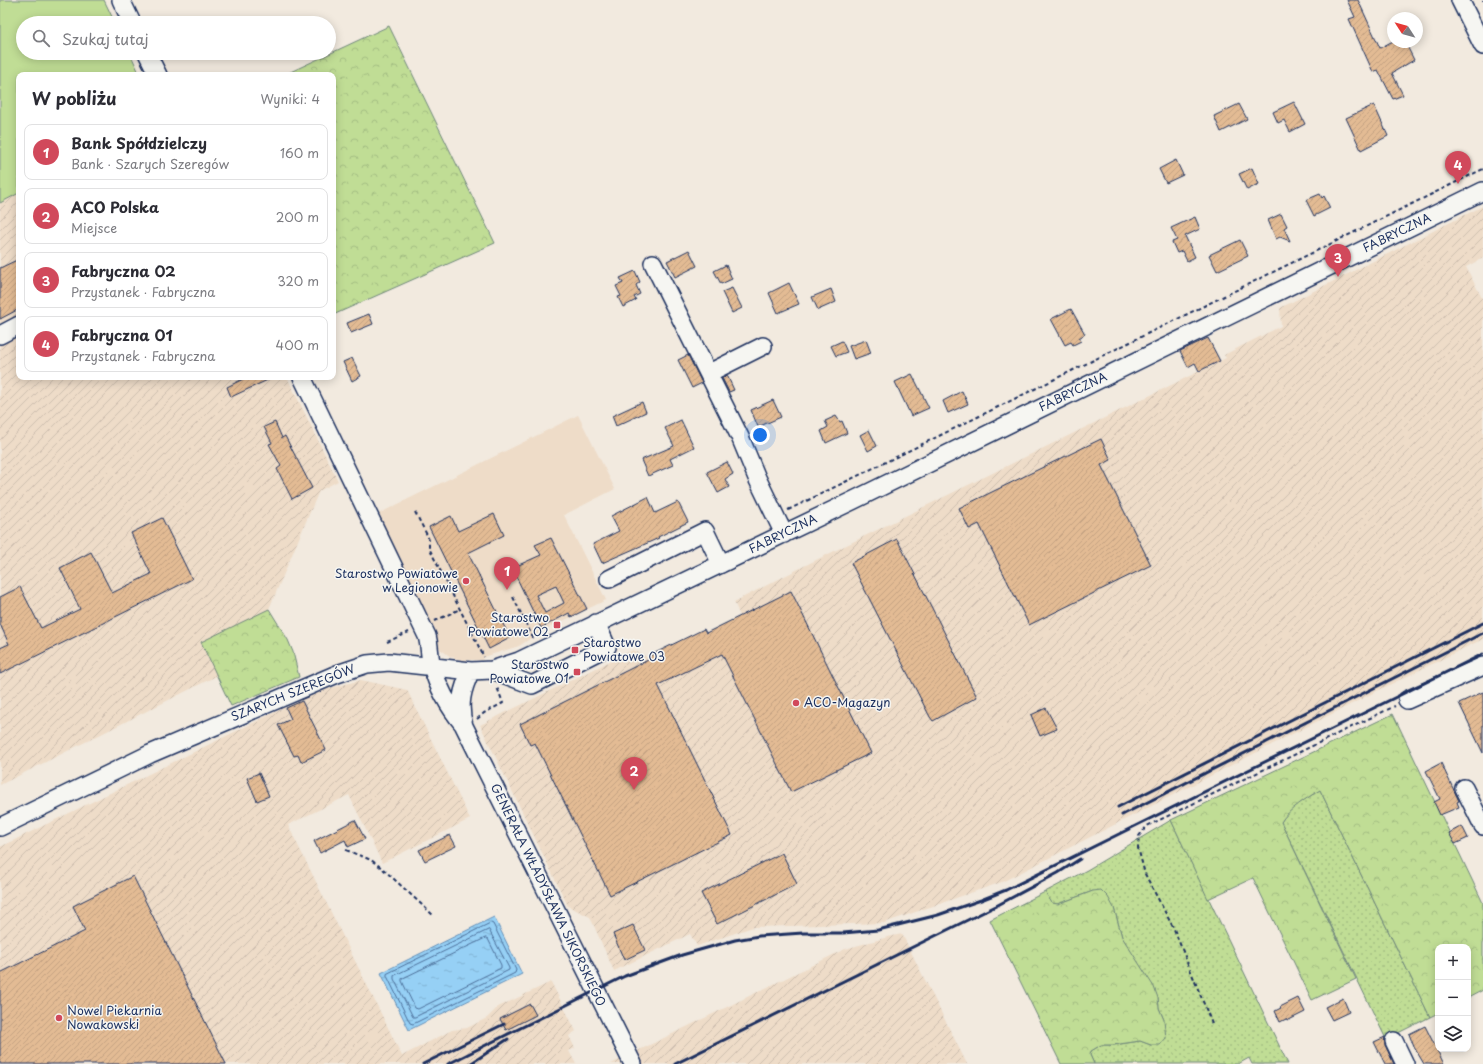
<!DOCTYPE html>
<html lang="pl">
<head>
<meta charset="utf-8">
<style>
  :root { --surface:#fff; --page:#f2f2f3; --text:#2b2b33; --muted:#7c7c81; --line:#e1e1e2; --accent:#d1495b }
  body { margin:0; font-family:"Playpen Sans",sans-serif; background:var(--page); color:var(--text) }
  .controls { position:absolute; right:12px; bottom:12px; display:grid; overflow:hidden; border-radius:8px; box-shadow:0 2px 10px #0003 }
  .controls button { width:36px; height:36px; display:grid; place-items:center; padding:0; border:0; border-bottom:1px solid var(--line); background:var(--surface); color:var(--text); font:20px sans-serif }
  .compass { position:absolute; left:1387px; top:12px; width:36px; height:36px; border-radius:50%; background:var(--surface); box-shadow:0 2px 10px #0003; rotate:306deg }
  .you { position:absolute; left:760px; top:435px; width:14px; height:14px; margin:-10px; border:3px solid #fff; border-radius:50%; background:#1a73e8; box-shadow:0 0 0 6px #1a73e833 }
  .badge { display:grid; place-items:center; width:26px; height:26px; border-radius:50%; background:var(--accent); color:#fff; font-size:13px; font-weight:700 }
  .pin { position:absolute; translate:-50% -33px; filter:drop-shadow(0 1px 2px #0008) }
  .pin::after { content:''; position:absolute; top:21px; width:14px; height:12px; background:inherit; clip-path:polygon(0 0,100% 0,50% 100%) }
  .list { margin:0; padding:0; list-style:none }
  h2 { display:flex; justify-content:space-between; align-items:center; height:52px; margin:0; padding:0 16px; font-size:17px }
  h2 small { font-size:13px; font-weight:400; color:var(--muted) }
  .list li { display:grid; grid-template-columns:26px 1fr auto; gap:12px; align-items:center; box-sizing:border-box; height:56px; margin:0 8px 8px; padding:0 8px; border:1px solid var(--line); border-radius:8px }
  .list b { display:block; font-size:15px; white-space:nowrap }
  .list p { margin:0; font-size:13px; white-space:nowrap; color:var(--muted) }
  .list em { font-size:13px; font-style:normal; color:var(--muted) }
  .icon { flex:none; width:22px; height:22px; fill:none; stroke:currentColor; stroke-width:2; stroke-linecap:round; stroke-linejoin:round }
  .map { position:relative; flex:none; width:1483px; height:1064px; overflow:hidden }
  .search { position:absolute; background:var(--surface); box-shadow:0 2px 10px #0003; left:16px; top:16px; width:320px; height:44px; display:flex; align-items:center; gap:10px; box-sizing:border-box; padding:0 14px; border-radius:22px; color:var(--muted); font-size:15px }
  .panel { position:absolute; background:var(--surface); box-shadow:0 2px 10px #0003; left:16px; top:72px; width:320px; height:308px; border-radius:8px }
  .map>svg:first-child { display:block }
  .built { fill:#eedcc8 }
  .industrial { fill:url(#industrial-furrows) }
  .grass { fill:url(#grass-dots); stroke:#6e867a }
  .forest { fill:url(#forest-crowns); stroke:#6e867a }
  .pitch { fill:#c0dd95; stroke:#6e867a }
  .water { fill:url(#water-ripples); stroke:#6590b9 }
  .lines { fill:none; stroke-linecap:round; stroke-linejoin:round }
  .shore { stroke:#4c6f9a; stroke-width:1 }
  .building { fill:url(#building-hatch); stroke:#1b2f5e; fill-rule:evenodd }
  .minor-casing { stroke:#1b2f5e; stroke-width:20 }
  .path { stroke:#1b2f5e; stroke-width:2; stroke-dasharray:4 3; stroke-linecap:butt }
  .minor { stroke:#f6f6f2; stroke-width:17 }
  .rail { stroke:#1b2f5e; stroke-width:3 }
  .poi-dot { fill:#d1495b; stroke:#f6f6f2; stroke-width:1.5 }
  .labels { text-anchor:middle; stroke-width:3; stroke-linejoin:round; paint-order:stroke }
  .street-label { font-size:12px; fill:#1b2f5e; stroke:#f6f6f2 }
  .poi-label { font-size:12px; fill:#1b2f5e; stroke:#f6f6f2; text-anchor:end }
</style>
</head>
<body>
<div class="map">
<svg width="1483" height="1064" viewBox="0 0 1483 1064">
  <defs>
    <pattern id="industrial-furrows" width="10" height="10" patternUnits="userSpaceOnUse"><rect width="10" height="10" fill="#eedcc8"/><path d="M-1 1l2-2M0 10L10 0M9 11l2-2" fill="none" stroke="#ccbdae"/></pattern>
    <pattern id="grass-dots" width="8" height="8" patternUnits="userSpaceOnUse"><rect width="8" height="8" fill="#c0dd95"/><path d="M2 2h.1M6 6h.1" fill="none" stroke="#a4be83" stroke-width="1.8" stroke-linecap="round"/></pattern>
    <pattern id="forest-crowns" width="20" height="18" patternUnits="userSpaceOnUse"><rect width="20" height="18" fill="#c0dd95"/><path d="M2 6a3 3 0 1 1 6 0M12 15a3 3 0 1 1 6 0" fill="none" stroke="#a4be83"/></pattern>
    <pattern id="water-ripples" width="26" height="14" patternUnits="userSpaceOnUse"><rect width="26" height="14" fill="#96d0f5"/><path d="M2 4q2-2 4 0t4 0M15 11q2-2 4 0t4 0" fill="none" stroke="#81b3d4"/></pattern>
    <pattern id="building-hatch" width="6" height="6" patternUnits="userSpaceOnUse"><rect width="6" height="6" fill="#e3bb94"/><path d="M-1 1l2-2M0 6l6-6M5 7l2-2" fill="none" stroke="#c2a182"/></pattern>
  </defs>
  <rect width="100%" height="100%" fill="#f2eadf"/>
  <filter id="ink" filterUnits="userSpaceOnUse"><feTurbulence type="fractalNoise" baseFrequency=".025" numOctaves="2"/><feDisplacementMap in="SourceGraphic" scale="8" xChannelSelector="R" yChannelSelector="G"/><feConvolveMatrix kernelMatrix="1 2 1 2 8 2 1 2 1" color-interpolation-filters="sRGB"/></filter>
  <g filter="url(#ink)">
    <path class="built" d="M578,415L615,489L564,515L606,600L540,632L519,646L487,656L483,658V660H462L451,657L440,649L376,515Z"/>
    <path class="industrial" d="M19,193V377H287L338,481L319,491L269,609L288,640L0,785V203Z
      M1483,206V258L1466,267L1483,300V639L1381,689L1002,882L884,923L753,927L697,946L690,934L614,971L590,917L568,906L480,725L633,650L647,657L706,633L740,616L734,602L810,563L1226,358L1224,355L1281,326L1280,308Z
      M361,680L407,690L470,819L382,863L349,795L288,825L402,1056L452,1030L467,1028L487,1018L498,1007L551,982L576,1031L569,1036L575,1048L569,1051L576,1064H0V847L304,698L316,692Z
      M902,934L967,1064H611L845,949L888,937Z"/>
    <path class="grass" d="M1320,790L1430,1017L1386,1039L1281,822C1289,808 1307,798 1320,790Z
      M1171,820L1288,1064H1252L1249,1058L1238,1064H1094L1090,1055L1091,1051L1101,1045H1114L1140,1041L1151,1045L1164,1020L1159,1008L1158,998L1122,937L1114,908L1093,891L1058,904H1052L1045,892L1087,870Z"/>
    <path class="forest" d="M389,26L495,243L333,315V75H284Z
      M269,609L288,640L293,652L299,677L231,706L201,642Z
      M1393,714L1483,903V990L1468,998V947H1438V1013L1430,1017L1320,790C1308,797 1288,810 1281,822L1356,979L1312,1000L1253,878L1208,899L1171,820Z
      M1101,890L1108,897L1114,908L1122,937L1154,987L1158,998L1159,1008L1164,1020L1166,1038L1160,1045H1151L1140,1041L1113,1045H1101L1091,1051L1090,1055L1094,1064H1061L990,920L1045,892L1052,903L1058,904L1093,891Z"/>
    <path class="pitch" d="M0,0H104L115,23H23V53H130L140,75H19V193L0,203Z"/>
    <path class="water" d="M494,917L522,974L409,1030L381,973Z"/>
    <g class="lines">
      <path class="shore" d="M491,923L493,924L516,970L515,973L413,1024L410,1023L387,976V974Z
        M489,930L509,968V970L415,1017H413L394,979V976Z
        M486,938L488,939L501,965V968L418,1009L415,1008L402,981V979Z"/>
    </g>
    <path class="building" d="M1347,0H1358L1380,48L1391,42H1405L1414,60L1392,73L1403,95L1393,99L1378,70L1373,72L1349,19L1355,17Z
      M1294,102L1305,124L1290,132L1284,120L1278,123L1273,112Z
      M1239,104L1247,119L1221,132L1214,116Z
      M1374,105L1388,136L1361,150L1346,118Z
      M1176,160L1183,175L1166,183L1159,169Z
      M1252,168L1259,184L1247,190L1239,174Z
      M1320,194L1322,198L1324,196L1330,208L1314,216L1306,200Z
      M1281,214L1287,226L1284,228L1290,241L1280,237L1276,239L1268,220Z
      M1195,217L1200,229L1185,236L1195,257L1187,261L1182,251L1177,253L1172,242L1177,240L1171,228Z
      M1240,240L1248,256L1217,271L1209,255Z
      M689,250L697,266L675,277L667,261Z
      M19,259V309L0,319V268Z
      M726,265L732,279L721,284L714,271Z
      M635,271L640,282L636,285L640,294L634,297L636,300L623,307L618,297L621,296L616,286L623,283L620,278Z
      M789,283L799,304L778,313L769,293Z
      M732,288L742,308L732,313L722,292Z
      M831,289L836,302L818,310L812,297Z
      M1071,309L1085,334L1079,338L1081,341L1073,345L1071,342L1065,345L1051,319Z
      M369,314L373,324L351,333L347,323Z
      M1208,338L1220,361L1199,371L1195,363L1188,367L1180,351Z
      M866,340L871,353L854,359L849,346Z
      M842,341L847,352L836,356L831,346Z
      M688,355L702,383L692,388L678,360Z
      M352,358L361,376L352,381L343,362Z
      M912,374L929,408L911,416L895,382Z
      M727,375L734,390L729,392L722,378Z
      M247,377H274L231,397L227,387Z
      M962,391L968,404L948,413L943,401Z
      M773,400L781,417L758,427L751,410Z
      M642,402L646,412L616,426L612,416Z
      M836,416L840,422L842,421L847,433L826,443L821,431L828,427L825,421Z
      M681,420L694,447L670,459L673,465L648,476L641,460L674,446L665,428Z
      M275,422L282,438L285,436L312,488L292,499L277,469L281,466L269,444L272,443L264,427Z
      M869,430L877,446L868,451L860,435Z
      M1101,439L1111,460L1101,465L1151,565L1029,625L979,524L969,529L959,508Z
      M727,462L733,474L725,479L729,487L718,493L707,472Z
      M648,497L655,513L678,502L688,522L658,537L659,538L602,563L593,544L619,531L611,516Z
      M494,514L504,535L468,553L510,638L489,649L429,527L451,516L458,531Z
      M162,518L192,579L0,674V648L9,644L0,624V597L20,587L41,628L80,609L60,568L91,552L112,593L151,574L131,533Z
      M551,538L587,609L571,617L569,613L541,628L512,568L541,555L535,545ZM556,586L564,603L545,613L536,595Z
      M897,539L977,697L933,721L930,717L851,563Z
      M791,591L871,753L791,792L722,654L658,685L732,835L610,895L535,743L530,745L520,724L650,659L649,656L704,629L706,633Z
      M1483,692V753L1459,703Z
      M302,701L326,750L301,762L298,755L294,756L278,725L291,719L286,708Z
      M1046,708L1057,729L1040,736L1031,715Z
      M1441,763L1459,801L1457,802L1459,807L1440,815L1434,802L1440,799L1426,771Z
      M259,773L269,796L257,801L247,778Z
      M355,820L365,839L348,847L345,840L320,853L314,841Z
      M1462,826L1468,838L1455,844L1449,833Z
      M450,835L456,846L425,861L419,850Z
      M782,853L797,884L717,924L701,893Z
      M133,876L226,1064H0V973L85,931L73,906Z
      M633,925L645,950L624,960L613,934Z
      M1298,998L1305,1012L1287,1021L1286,1019L1280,1022L1275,1011L1281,1008L1280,1007Z
      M1343,998L1349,1012L1332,1020L1325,1007Z
      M530,1004L536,1015L506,1030L500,1019Z
      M1425,1026L1444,1064H1424L1414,1047L1409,1034Z
      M1385,1037V1045L1394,1064H1385L1374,1042Z"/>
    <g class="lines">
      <defs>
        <path id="minor" d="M121,0L132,23
          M1460,0L1483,46
          M147,53L158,75
          M653,263L740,437L757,478L784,534
          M0,335L19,325
          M709,373L763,346
          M302,377L427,636C430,646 429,656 432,666C438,688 449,707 463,724
          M609,579L705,531L721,564
          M492,670L532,685L607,647L596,623
          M471,671C462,689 458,705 464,726L633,1064
          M1407,700L1483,666
          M1464,788L1483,826
          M0,827L150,754L337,674L367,664L389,662L471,671L492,670L519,661L852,501L1483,191
          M1394,1041L1405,1064"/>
      </defs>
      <use href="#minor" class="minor-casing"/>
      <path class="path" d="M1483,0V1
        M788,510L1483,169
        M415,512L427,535L429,540V548L484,657
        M513,597L533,638
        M435,621L460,609
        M387,642L409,632
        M477,719L484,713L503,703L497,687
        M346,850L371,860L382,868L433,915
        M1212,1024L1174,929L1145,874L1138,848L1139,836L1147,826L1395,706"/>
      <use href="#minor" class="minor"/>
      <path class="rail" d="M1118,807L1483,623
        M1122,815L1483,633
        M423,1064L504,1024
        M448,1064L625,976L682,955L735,940L759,936L803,933H843L878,930L938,915L981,900L1006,890L1115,836L1483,654
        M470,1064L508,1039
        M675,1064L996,906L1058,873L1080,859"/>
    </g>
  </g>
  <g class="poi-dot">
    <circle cx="466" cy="581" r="4"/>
    <rect x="553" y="621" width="8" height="8" rx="2"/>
    <rect x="571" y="646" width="8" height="8" rx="2"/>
    <rect x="573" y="668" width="8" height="8" rx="2"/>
    <circle cx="796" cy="703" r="4"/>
    <circle cx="59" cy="1018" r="4"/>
  </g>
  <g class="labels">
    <g class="street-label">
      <text transform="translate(1397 233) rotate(-26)" y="4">FABRYCZNA</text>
      <text transform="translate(1073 392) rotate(-26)" y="4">FABRYCZNA</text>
      <text transform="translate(783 534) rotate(-26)" y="4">FABRYCZNA</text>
      <text transform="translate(293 693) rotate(-22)" y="4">SZARYCH SZEREGÓW</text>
      <text transform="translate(548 895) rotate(64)" y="4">GENERAŁA WŁADYSŁAWA SIKORSKIEGO</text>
    </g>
    <g class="poi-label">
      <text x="458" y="578">Starostwo Powiatowe<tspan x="458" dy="14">w Legionowie</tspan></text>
      <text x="549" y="622">Starostwo<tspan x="549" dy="14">Powiatowe 02</tspan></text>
      <text x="583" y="647" text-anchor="start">Starostwo<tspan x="583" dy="14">Powiatowe 03</tspan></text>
      <text x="569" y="669">Starostwo<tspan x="569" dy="14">Powiatowe 01</tspan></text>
      <text x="804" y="707" text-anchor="start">ACO-Magazyn</text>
      <text x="67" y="1015" text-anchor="start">Nowel Piekarnia<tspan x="67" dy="14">Nowakowski</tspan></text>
    </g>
  </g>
</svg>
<div class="controls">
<button>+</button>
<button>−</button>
<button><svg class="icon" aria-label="layers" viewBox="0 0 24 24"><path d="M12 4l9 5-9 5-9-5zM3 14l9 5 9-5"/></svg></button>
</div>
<svg class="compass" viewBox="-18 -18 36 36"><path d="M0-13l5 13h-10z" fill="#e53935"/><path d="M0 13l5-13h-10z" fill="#7c7c81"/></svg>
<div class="you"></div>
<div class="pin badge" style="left:507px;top:590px">1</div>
<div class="pin badge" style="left:634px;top:790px">2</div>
<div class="pin badge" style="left:1338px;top:277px">3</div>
<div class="pin badge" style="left:1458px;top:184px">4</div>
<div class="search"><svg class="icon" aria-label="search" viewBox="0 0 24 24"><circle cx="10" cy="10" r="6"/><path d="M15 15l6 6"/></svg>Szukaj tutaj</div>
<section class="panel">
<h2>W pobliżu<small>Wyniki: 4</small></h2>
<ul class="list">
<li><span class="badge">1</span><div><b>Bank Spółdzielczy</b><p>Bank · Szarych Szeregów</p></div><em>160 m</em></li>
<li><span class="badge">2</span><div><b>ACO Polska</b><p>Miejsce</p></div><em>200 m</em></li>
<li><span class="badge">3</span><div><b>Fabryczna 02</b><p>Przystanek · Fabryczna</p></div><em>320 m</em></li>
<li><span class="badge">4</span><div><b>Fabryczna 01</b><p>Przystanek · Fabryczna</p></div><em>400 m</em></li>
</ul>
</section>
</div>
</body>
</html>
